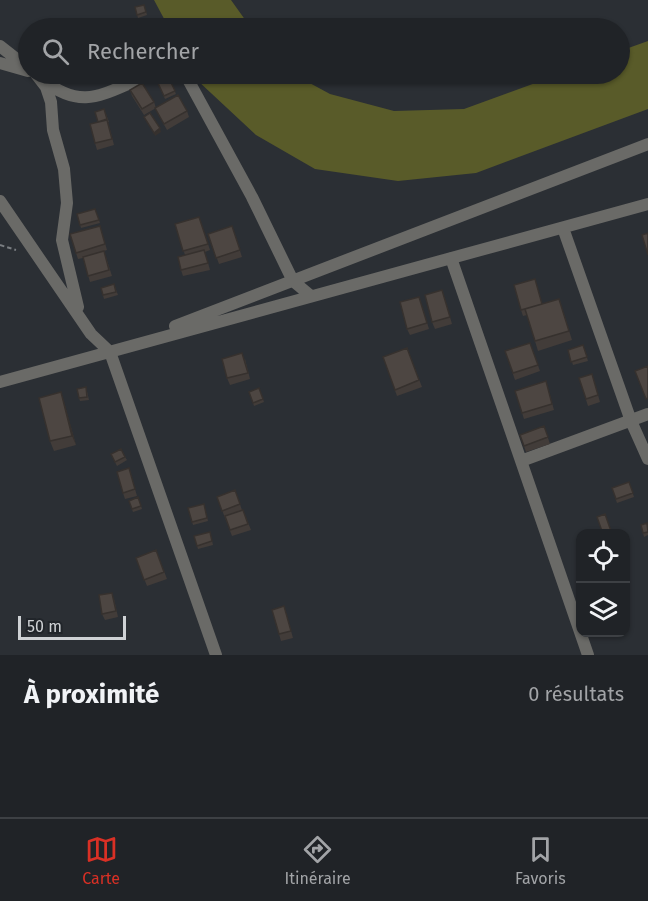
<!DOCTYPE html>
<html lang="fr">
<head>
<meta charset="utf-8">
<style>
  :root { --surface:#202327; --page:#2d2f33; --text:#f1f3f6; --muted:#a2a4a7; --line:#3d4044; --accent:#d93025 }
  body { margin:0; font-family:"Fira Sans",sans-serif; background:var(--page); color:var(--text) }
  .controls { position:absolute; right:18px; bottom:18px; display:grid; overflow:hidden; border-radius:12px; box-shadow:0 2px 4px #0004 }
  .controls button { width:54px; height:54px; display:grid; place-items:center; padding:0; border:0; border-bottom:2px solid var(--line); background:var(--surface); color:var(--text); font:30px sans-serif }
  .scale { position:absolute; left:18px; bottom:15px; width:108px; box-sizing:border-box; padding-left:6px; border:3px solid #cfd2d5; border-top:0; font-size:16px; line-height:21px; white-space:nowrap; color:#cfd2d5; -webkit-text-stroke:4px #21252a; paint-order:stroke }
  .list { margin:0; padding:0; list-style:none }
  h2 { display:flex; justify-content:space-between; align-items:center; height:78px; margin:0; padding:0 24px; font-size:26px }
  h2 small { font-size:20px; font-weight:400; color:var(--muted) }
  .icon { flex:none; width:33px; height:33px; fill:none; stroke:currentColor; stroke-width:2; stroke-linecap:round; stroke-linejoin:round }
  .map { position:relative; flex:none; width:648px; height:655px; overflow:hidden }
  .search { position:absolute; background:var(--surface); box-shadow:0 2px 4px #0004; left:18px; right:18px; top:18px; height:66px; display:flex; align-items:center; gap:15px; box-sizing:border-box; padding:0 21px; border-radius:33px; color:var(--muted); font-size:22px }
  .sheet { height:162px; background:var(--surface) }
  nav { display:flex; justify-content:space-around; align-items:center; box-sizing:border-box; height:84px; border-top:2px solid var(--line); background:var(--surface); font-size:16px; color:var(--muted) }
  nav a { display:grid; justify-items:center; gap:3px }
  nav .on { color:var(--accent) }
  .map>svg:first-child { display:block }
  .green { fill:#595b29 }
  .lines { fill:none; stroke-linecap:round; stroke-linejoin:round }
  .path { stroke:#7a7e82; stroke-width:2; stroke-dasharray:4.5 3; stroke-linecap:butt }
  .street { stroke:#6a6a67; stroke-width:12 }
  .wall { fill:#423c39 }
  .shaded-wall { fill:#36312e }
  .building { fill:#4d4642; stroke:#36312e; stroke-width:1.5 }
</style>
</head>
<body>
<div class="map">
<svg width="648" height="655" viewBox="0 0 648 655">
  <rect width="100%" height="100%" fill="#2b2f34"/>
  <path class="green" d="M154,0H231L251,28H169Z
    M648,41V109L476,173L398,181L315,169L256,135L197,80L194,74H293L330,94L394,111L464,109L560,74H620V51Z"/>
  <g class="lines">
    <path class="path" d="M0,245L16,250"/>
    <path class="street" d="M0,46L28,68
      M0,63L28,71
      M36,74L46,87L51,102L53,130L64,169L67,203L62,240L78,307
      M185,74L252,197L293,281L311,296
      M43,80C87,115 109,88 154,74
      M0,201L91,334L110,352L216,655
      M563,228L631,421L648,459
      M451,258L588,655
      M175,326L648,144
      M0,382L648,204
      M521,461L648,414"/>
  </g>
  <path class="wall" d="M144,5L147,15L138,18L135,7Z
    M168,76L176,94L165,99L157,81Z
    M130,90L154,102L156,108L187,111L189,117L167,130L158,114L156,108L144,115L132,96Z
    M104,109L109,122H108L114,145L97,150L95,143L98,122Z
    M95,209L100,223L81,228L77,214Z
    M199,217L210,250L205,252L210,270L183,276L181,270L185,255L175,224Z
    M100,226L107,250L104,251L112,276L90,282L83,258L78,259L76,253Z
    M232,226L242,257L219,264L208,234Z
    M114,284L118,295L104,299L101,288Z
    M537,286L542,304L559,299L572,340L538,351L527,315L523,316L521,310Z
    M444,296L452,324L435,329L432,322Z
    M419,297L429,329L410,335L407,329Z
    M530,343L540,371L515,380L505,351Z
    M583,345L588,361L573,365L568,350Z
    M407,348L422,387L397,396L383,357Z
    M245,359L250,379L230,385L227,378Z
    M592,374L600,402L588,406L579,378Z
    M546,381L554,410L524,419L515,391Z
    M86,387L89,400L80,401L79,398Z
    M259,388L264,402L254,406L249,392Z
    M61,392L76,445L54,451L50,441Z
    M544,426L550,444L526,452L520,435Z
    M111,454L125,457L127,460L117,466Z
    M131,475L137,496L125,499L123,493Z
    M629,482L634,497L617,503L612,488Z
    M235,490L242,510H243L251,530L232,536L217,497Z
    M138,497L142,509L133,512L129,501Z
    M204,504L208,521L193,525L188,508Z
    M641,525H648V535L644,537Z
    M210,532L213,545L198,549L194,536Z
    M156,550L167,579L147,586L136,558Z
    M114,599L118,617L105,620L102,614Z
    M284,606L293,638L281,641L279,634Z"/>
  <path class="shaded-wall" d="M160,128L161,132L155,136L154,133Z
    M61,392L64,401L76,445L72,436Z"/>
  <path class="building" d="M144,5L146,12L137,15L135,7Z
    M148,24L149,28H131Z
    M168,76L175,91L164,96L157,81Z
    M142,83L154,102L142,109L130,90Z
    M178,95L187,111L164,124L155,108Z
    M104,109L107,119L98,122L95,112Z
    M150,113L160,128L154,133L144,117Z
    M107,120L112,139L95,143L90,124Z
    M95,209L99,220L80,225L77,214Z
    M199,217L208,244L183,251L175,224Z
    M100,226L105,244L76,253L70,234Z
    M232,226L240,250L216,258L208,234Z
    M648,233V255L642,235Z
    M204,250L208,263L181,270L178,257Z
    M104,251L109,270L88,276L83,257Z
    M535,279L542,304L521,310L514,285Z
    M114,284L116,292L103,295L101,288Z
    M442,290L450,317L432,322L425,295Z
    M419,297L427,323L407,329L400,302Z
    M559,299L569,331L535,341L525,309Z
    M530,343L538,365L513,373L505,351Z
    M583,345L587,357L571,362L568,350Z
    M407,348L419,380L395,390L383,357Z
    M242,353L248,373L227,378L222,359Z
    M648,366V398L646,399L635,371Z
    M592,374L598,395L586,399L579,378Z
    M546,381L552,404L522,413L515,391Z
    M86,387L87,397L79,398L77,389Z
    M259,388L263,399L253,403L249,392Z
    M61,392L72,436L50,441L39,398Z
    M544,426L548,437L524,446L520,435Z
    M121,449L125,457L115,462L111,454Z
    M129,468L135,489L123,493L117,472Z
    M629,482L633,493L616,499L612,488Z
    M235,490L240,504L222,511L217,497Z
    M138,497L141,506L132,509L129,501Z
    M204,504L207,518L192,522L188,508Z
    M243,510L248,524L230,530L225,516Z
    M605,514L612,534H603L597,517Z
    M647,523L648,532L643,533L641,525Z
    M210,532L212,541L197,546L194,536Z
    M156,550L164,572L144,580L136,558Z
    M112,593L116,611L102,614L99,595Z
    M284,606L291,631L279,634L272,610Z"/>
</svg>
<div class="controls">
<button><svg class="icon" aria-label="locate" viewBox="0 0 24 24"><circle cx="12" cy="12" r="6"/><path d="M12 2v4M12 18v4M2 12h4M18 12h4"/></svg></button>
<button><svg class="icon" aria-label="layers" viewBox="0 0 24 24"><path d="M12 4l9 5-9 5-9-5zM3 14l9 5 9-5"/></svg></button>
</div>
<div class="scale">50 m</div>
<div class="search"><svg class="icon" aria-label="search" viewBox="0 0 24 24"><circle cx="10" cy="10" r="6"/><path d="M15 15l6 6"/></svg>Rechercher</div>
</div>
<section class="sheet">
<h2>À proximité<small>0 résultats</small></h2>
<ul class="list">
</ul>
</section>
<nav>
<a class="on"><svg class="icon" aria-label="map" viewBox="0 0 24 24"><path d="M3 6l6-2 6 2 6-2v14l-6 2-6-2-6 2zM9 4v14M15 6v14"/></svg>Carte</a>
<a><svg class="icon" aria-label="directions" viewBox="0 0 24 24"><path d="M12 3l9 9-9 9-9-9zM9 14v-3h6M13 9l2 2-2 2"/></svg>Itinéraire</a>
<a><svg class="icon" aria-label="saved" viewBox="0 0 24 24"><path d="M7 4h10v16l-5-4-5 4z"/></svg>Favoris</a>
</nav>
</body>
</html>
